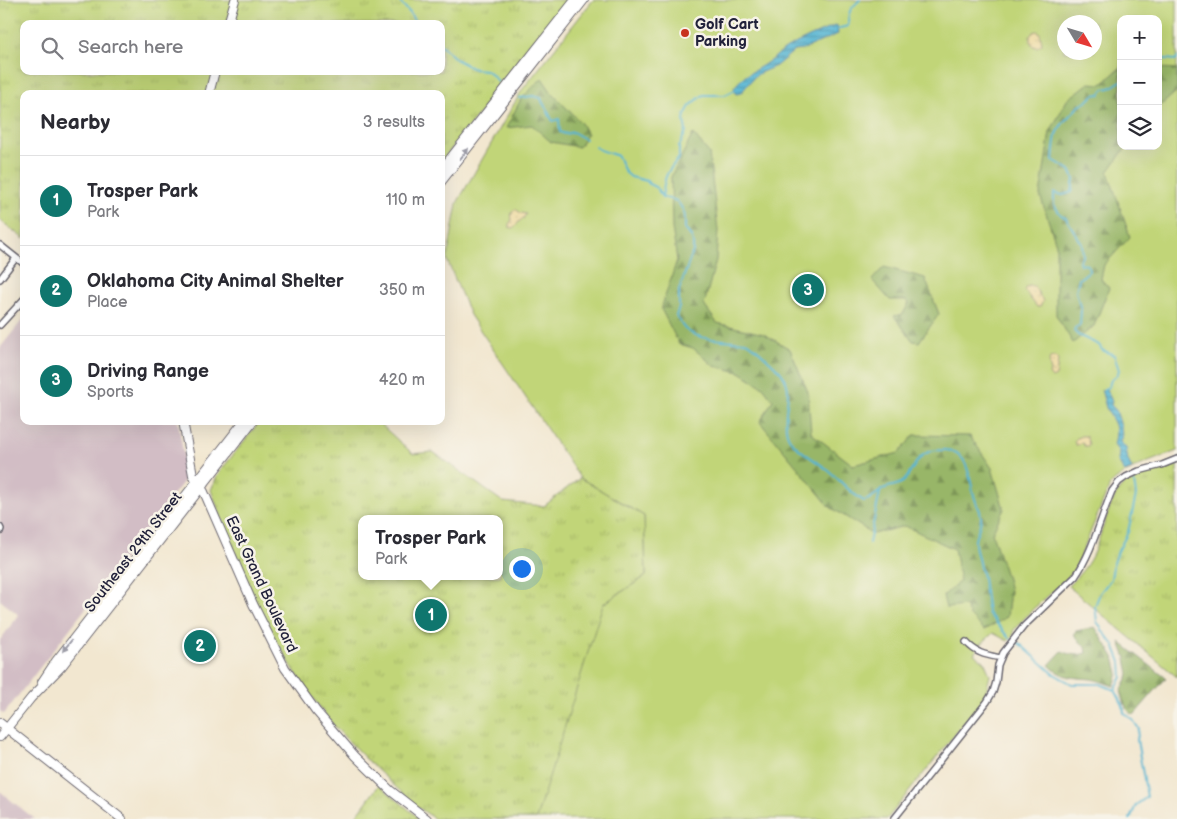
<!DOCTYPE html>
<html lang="en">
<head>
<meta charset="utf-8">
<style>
  :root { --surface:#fff; --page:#f2f2f3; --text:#2b2b33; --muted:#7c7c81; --line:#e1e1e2; --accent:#0f766e }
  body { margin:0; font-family:"Balsamiq Sans",sans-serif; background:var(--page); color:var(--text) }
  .controls { position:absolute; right:15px; top:15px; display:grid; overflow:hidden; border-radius:10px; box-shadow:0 5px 20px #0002 }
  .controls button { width:45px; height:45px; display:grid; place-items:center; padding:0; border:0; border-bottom:1px solid var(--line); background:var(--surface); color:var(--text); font:25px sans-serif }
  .compass { position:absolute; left:1057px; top:15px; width:45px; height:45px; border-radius:50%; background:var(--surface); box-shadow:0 5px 20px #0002; rotate:128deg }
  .you { position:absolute; left:521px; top:568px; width:18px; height:18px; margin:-12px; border:4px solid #fff; border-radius:50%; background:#1a73e8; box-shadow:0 0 0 8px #1a73e833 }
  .badge { display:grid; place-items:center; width:32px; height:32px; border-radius:50%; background:var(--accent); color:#fff; font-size:16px; font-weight:700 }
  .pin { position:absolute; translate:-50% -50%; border:2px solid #fff; box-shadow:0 1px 5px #0006 }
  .popup { position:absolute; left:358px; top:515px; width:145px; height:65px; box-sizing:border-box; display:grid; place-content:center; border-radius:10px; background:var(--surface); filter:drop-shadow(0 1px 4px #0005); font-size:16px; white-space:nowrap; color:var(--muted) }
  .popup b { font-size:19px; color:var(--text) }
  .popup::after { content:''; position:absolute; left:50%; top:100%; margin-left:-10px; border:10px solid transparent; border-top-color:var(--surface) }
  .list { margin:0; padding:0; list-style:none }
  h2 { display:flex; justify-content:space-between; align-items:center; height:65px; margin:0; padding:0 20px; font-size:21px }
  h2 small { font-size:16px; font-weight:400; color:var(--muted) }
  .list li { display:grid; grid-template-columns:32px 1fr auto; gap:15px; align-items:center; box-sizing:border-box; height:90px; padding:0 20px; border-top:1px solid var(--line) }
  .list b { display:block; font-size:19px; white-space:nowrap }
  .list p { margin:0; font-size:16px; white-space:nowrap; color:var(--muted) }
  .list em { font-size:16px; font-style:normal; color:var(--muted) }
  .icon { flex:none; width:28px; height:28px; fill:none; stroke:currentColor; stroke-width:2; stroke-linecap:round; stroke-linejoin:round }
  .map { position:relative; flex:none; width:1177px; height:819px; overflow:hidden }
  .search { position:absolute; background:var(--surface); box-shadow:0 5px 20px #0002; left:20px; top:20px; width:425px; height:55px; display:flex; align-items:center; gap:12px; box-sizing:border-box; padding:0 18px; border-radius:10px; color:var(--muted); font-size:19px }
  .panel { position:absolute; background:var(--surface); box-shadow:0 5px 20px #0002; left:20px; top:90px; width:425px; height:335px; border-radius:10px }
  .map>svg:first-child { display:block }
  .industrial { fill:#d2bdc5 }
  .grass { fill:#c1d578; stroke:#727c5a; fill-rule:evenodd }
  .forest { fill:url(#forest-firs); stroke:#5d6c52 }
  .sand { fill:url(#sand-dots); stroke:#887e6c }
  .park { fill:url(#park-tufts); stroke:#727c5a; fill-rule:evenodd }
  .water { fill:url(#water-rules); stroke:#3c6c87 }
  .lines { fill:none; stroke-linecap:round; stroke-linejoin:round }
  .stream { stroke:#55b5d3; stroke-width:2 }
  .street-casing { stroke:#6b676f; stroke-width:8 }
  .secondary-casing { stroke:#6b676f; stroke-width:10 }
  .street { stroke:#fff; stroke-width:5 }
  .secondary { stroke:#fff; stroke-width:8 }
  .oneway { fill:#9c9ca7 }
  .poi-dot { fill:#c8321e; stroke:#f7f3e8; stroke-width:2 }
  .labels { text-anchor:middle; stroke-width:5; stroke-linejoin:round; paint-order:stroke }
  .poi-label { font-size:15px; font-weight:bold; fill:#22223b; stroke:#f7f3e8; text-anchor:start }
  .street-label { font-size:15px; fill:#22223b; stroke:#f7f3e8 }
</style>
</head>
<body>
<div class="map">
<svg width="1177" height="819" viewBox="0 0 1177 819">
  <defs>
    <pattern id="forest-firs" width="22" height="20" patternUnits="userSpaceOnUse" patternTransform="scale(1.25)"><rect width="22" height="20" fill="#98b668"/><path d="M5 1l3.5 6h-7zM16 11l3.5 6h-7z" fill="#7c9457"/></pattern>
    <pattern id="sand-dots" width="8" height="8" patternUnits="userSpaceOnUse" patternTransform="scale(1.25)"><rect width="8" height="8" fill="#eeda9e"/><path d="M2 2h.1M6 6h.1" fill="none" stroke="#ccbb89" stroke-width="1.8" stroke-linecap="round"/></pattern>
    <pattern id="park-tufts" width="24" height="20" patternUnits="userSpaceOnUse" patternTransform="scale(1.25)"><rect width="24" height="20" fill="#c1d578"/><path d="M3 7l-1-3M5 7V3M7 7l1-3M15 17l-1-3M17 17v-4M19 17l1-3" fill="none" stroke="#a6b769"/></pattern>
    <pattern id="water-rules" width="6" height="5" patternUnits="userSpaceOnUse" patternTransform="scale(1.25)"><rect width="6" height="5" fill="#55b5d3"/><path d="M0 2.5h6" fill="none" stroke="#4693ac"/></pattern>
  </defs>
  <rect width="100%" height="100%" fill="#f7f3e8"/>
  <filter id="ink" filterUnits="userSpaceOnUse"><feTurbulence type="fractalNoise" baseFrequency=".02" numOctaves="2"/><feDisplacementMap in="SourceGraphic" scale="10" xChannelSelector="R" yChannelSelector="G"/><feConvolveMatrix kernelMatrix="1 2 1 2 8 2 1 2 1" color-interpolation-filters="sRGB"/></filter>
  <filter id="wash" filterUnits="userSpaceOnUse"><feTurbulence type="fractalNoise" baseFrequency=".0096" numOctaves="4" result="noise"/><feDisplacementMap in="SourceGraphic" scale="20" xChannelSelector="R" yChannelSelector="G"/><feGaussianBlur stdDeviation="1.12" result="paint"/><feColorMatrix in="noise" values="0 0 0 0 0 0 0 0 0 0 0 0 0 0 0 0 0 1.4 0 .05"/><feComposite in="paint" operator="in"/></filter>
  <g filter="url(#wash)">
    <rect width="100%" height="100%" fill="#f2e7d0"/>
    <path class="industrial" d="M24,318V421H178L187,477L4,714L0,711V640L19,615L0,600V348Z
      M0,791L13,802L35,819H0Z"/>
    <path class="grass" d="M593,0H1177V451C1157,459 1124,469 1110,485L1076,567L1067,579L1033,609L1013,631L1014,634L1008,641L993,633L979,646L974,654L984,661L990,675L986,692L981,702L887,819H495L603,604L646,576L644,516L580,478L470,315L447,260L457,203L522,90ZM1121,19H1158V146H1121ZM1064,22H1094V52H1064Z"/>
    <path class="forest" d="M1121,67V146H1127L1108,172L1130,237L1104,265L1101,279L1109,288L1094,326L1073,343L1056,315V244L1040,195L1050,132L1067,100L1089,83L1102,84Z
      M1158,68L1177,69V91L1158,108Z
      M542,78L552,93L581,123L587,134L579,147L551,142L532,125L506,128L521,99Z
      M693,134L709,153L718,230L716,260L704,305L717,323L764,334L790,349L808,392L811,433L853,465L899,453L914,435L970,436L992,468L1004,509L992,533L1007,579L1010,591L1007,617L984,630L970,616L965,606L946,608L943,596L960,581L954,549L905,526L873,534L830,507L760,422L773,400L763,387L740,372L714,366L693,348L679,344L661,309L677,260L672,228L671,177Z
      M884,267L925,278L939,314L919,342L913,341L894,316L903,314L909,303L905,300H890L872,280Z
      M1095,627L1114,657L1118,673L1114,686C1107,684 1099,680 1091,679C1073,677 1063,679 1049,665L1062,651C1071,655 1077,656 1087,653L1086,647L1076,638L1074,633L1076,631Z
      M1120,642L1166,678L1134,715C1125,711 1124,701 1121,691L1129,675L1126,658Z"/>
    <path class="sand" d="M1037,31L1040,33L1042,44L1037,47L1033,46L1030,41V36L1033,32Z
      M515,209L521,213L526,214L523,219C517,221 518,226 512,228L509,227V224L512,220C511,215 511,212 515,209Z
      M1028,286H1034L1043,301L1040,307H1037L1024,290Z
      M1053,357L1057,358L1058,361L1056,376L1052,378L1049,374L1051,371C1049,368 1050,364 1049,360L1050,358Z
      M1081,436H1086L1089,444L1088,446H1084L1082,442L1080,443L1078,445H1076L1074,441L1077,438Z"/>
    <path class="park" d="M0,0H569L441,162V94H24V239L0,220ZM24,24H441V71H24Z
      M260,421H377L413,454L433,452L503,502L544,506L580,478L644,516L646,576L603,604L536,819H435L415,805L368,761L333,725L302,683L267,626L254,599L226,531L211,490L218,474ZM362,519H500V576H362Z
      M1177,463V677L1068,586C1077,577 1086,568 1092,556C1102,536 1109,499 1123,485C1133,475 1163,468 1177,463Z
      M379,785L420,819H354Z"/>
    <path class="water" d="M837,25L838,34L802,50L794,51L776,66L762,72L755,76L749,83L741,93L736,94L734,88C742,75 757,70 768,62C775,58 780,52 787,48C803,39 820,32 837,25Z
      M1106,389L1112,401L1111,405L1116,410L1121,426L1122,436L1120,442L1126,448L1128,460L1132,469L1124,472L1118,461L1119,452L1114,445C1118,426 1116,426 1107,410C1105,406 1103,395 1101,390Z"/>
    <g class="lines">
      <path class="stream" d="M398,0L410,13L416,24
        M836,29L848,26C848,13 849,9 860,0
        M441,45L457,60L474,69L486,70L492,75L498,82
        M1158,58L1175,60L1177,58
        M519,98L533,96L541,98C542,103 544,104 546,108C549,112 549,116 553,121L559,119L560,132L565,134L573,132L585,139
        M595,147L600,150L618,156L625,172L631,177L647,181L649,184L657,188L662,197
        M662,197L677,201C686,213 685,214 685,229C692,237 694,240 693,251L679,290V307L676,316C679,320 682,326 685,329C698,340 717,339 733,341C738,341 744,341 748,343C754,345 771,363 777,368C799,390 780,408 787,433C791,448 818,461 829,471C841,481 850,493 864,501C873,499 878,491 886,488C892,485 899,486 904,481C910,475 913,466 919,459C926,451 933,450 943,450C970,448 969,481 975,499C977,506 980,507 981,516C982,526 975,533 975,542C975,550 979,560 980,568L982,571L988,613L1008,637L1020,644L1054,674L1072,684H1100L1115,690L1123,705L1124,713L1133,720L1139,729L1137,740L1147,797L1136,805L1130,819
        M662,197C665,176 665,174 679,158V147L686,131L684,120L685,115L690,106L703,95H725L735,90
        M1104,391V389L1109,387C1110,381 1111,379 1117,375L1119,370L1114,355L1102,350L1099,345L1078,335L1074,331L1075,328L1080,325L1081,310L1076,291L1079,279L1089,271L1088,265L1080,264L1079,261L1083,255L1082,244L1066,218L1061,215L1054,205V193L1063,195L1072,192L1074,179L1070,170L1053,160C1054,151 1054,141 1057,132C1061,124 1071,114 1078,107C1084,102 1088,103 1093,95L1100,94L1104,89L1110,88L1121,81
        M869,543L880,492
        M1115,690L1122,677L1121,662L1114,645L1102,630L1101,627L1097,622L1095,606L1100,593L1111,579L1113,566L1118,551L1128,532L1136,495L1134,482"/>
    </g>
  </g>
  <g filter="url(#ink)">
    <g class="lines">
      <defs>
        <path id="street" d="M0,245L24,264
          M0,279L16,258
          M0,325L24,299
          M0,527L1,529L0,532
          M966,642C977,654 986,655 1001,658
          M894,819L987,702L993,692L996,682L998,665L1003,653L1024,626L1075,577C1093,551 1100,519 1112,491L1119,482L1126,477L1139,471L1162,465L1177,459"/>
        <path id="secondary" d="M228,24L235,0
          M209,94L215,71
          M441,170L575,0
          M441,182L584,0
          M183,421L193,475L204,492L253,604L285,668L316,711L355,756L391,791L427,819
          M42,682L56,661L244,421
          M0,723L122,819
          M0,737L31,698L62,666L253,421"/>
      </defs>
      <use href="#street" class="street-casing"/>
      <use href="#secondary" class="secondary-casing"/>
      <use href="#street" class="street"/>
      <use href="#secondary" class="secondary"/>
    </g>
    <defs><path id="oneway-solid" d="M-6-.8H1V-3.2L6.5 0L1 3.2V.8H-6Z" transform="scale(1.25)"/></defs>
    <g class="oneway">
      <use href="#oneway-solid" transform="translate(464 154) rotate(-52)"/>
      <use href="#oneway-solid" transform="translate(67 646) rotate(128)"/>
    </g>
  </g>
  <circle class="poi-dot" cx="685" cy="33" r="5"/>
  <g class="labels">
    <g class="poi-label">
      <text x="695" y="29">Golf Cart<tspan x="695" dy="17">Parking</tspan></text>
    </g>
    <g class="street-label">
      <text transform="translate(133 552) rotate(-52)" y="5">Southeast 29th Street</text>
      <text transform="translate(262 584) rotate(65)" y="5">East Grand Boulevard</text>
    </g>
  </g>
</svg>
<div class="controls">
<button>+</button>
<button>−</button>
<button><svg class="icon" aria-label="layers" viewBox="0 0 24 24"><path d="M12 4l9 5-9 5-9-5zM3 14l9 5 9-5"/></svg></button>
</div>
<svg class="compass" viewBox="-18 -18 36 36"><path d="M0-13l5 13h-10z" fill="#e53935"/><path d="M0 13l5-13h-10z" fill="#7c7c81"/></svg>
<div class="you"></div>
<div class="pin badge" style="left:431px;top:615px">1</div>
<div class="popup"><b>Trosper Park</b>Park</div>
<div class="pin badge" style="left:200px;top:646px">2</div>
<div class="pin badge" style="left:808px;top:290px">3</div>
<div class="search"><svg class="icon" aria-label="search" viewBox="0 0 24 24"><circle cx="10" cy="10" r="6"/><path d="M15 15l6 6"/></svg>Search here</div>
<section class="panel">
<h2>Nearby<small>3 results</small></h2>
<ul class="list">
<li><span class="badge">1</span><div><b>Trosper Park</b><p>Park</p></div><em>110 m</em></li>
<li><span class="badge">2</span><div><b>Oklahoma City Animal Shelter</b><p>Place</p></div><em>350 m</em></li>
<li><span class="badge">3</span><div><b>Driving Range</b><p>Sports</p></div><em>420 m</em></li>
</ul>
</section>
</div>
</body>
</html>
